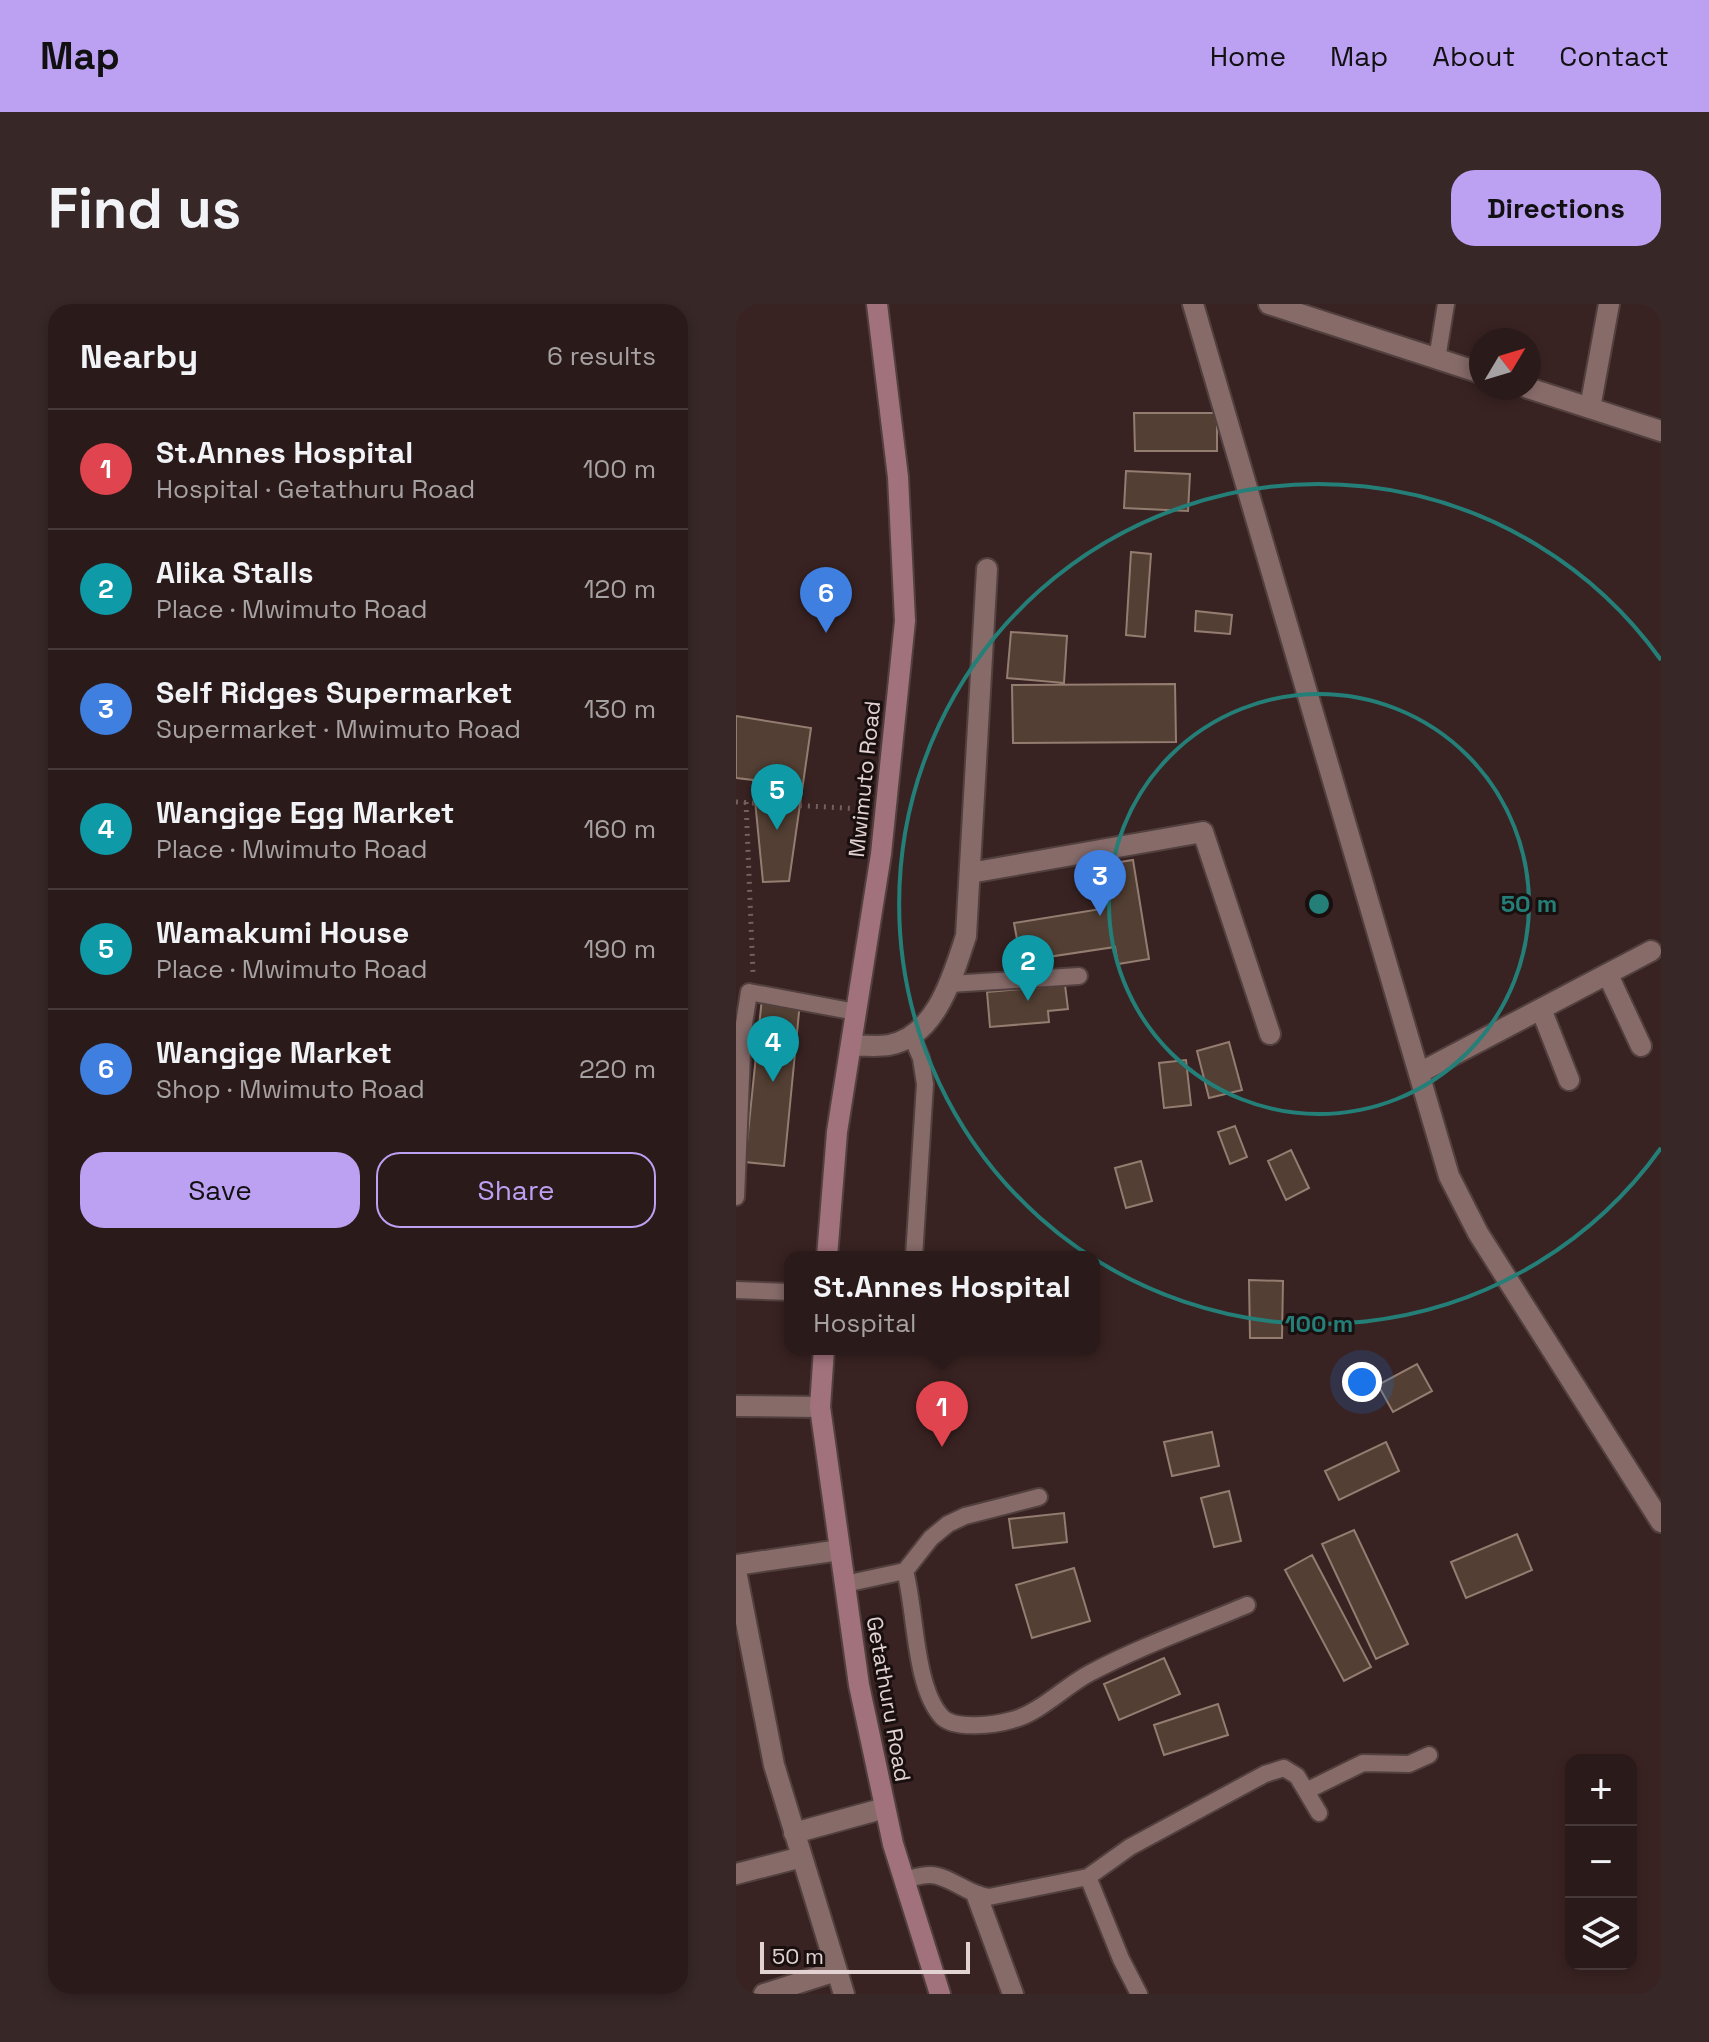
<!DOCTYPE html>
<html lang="en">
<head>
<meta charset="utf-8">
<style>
  :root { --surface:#2b1a1a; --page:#372727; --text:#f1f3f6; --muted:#a6a1a2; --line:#473839; --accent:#bca0f2 }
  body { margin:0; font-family:"Space Grotesk",sans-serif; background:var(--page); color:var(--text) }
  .controls { position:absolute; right:24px; bottom:24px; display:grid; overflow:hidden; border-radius:16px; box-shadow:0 4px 12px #0003 }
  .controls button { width:72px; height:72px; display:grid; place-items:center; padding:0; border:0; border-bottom:2px solid var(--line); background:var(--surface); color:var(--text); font:40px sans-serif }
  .compass { position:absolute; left:733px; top:24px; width:72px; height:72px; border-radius:50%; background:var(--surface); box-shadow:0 4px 12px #0003; rotate:52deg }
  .scale { position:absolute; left:24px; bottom:20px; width:210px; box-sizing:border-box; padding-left:8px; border:4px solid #e2d3d2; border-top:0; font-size:22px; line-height:28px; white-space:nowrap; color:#e2d3d2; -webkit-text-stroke:6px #190f0f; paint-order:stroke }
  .you { position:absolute; left:626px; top:1078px; width:28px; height:28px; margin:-20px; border:6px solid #fff; border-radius:50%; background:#1a73e8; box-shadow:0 0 0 12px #1a73e833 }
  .badge { display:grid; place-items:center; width:52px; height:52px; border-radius:50%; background:var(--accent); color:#fff; font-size:26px; font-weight:700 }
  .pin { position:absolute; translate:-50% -66px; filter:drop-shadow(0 2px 4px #0008) }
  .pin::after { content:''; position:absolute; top:42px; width:28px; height:24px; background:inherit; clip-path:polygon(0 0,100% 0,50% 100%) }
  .popup { position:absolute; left:48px; top:947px; width:316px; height:104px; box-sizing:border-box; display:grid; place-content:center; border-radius:16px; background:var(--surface); filter:drop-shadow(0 2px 6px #0005); font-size:26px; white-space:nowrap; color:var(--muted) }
  .popup b { font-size:30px; color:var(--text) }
  .popup::after { content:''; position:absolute; left:50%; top:100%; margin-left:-16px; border:16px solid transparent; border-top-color:var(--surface) }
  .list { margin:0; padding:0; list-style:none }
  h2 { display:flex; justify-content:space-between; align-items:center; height:104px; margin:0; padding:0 32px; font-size:34px }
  h2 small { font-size:26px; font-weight:400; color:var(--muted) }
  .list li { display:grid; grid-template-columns:52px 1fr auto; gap:24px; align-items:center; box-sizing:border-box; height:120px; padding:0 32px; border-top:2px solid var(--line) }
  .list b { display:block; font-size:30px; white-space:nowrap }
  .list p { margin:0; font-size:26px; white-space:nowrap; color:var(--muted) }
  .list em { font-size:26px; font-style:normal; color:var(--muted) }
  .actions { display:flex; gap:16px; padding:24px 32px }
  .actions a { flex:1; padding:18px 0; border:2px solid var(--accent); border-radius:24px; text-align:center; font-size:28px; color:var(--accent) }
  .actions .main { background:var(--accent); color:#111 }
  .icon { flex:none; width:44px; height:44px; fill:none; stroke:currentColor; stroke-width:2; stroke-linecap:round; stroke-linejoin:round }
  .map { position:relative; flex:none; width:925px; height:1690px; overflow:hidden; border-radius:24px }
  header { display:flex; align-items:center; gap:48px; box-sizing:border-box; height:112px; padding:0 40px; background:var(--accent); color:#111 }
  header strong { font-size:38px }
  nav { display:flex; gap:44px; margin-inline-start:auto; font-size:28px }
  .intro { display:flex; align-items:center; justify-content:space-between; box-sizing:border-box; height:192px; padding:0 48px }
  h1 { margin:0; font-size:56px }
  .button { padding:20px 36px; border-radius:24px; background:var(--accent); color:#111; font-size:28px; font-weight:700 }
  main { display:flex; gap:48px; padding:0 48px }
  aside { flex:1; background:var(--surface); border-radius:24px; box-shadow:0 4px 12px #0003 }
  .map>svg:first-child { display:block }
  .building { fill:#533f33; stroke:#947d70; stroke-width:2 }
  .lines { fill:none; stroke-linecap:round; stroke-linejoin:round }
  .lane-casing { stroke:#52403f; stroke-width:20 }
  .street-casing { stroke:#52403f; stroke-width:24 }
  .secondary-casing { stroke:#52403f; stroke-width:24 }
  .path { stroke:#735f5e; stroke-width:5; stroke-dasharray:2 6; stroke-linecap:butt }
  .lane { stroke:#866b69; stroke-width:16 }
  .street { stroke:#866b69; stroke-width:20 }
  .secondary { stroke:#a1727c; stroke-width:20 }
  .ring { fill:none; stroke:#247f78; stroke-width:4 }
  .labels { text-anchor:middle; stroke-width:6; stroke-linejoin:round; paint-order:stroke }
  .street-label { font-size:22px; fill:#e2d3d2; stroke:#190f0f }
  .centre { fill:#247f78; stroke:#190f0f; stroke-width:4 }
  .ring-label { font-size:24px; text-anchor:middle; font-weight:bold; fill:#247f78; stroke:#190f0f; stroke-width:6; stroke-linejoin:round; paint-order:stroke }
</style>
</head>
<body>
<header>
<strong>Map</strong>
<nav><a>Home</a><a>Map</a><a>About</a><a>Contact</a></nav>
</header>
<div class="intro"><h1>Find us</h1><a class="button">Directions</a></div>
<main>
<aside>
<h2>Nearby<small>6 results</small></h2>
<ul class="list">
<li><span class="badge" style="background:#e0444e">1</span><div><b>St.Annes Hospital</b><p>Hospital · Getathuru Road</p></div><em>100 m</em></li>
<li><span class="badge" style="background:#0f9aa8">2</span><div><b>Alika Stalls</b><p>Place · Mwimuto Road</p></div><em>120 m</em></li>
<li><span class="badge" style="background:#3f7fe0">3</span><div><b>Self Ridges Supermarket</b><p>Supermarket · Mwimuto Road</p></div><em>130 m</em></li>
<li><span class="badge" style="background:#0f9aa8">4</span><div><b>Wangige Egg Market</b><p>Place · Mwimuto Road</p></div><em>160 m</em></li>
<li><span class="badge" style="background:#0f9aa8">5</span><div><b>Wamakumi House</b><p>Place · Mwimuto Road</p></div><em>190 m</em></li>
<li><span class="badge" style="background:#3f7fe0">6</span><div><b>Wangige Market</b><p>Shop · Mwimuto Road</p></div><em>220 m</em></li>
</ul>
<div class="actions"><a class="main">Save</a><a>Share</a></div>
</aside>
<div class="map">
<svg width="925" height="1690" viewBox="0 0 925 1690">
  <rect width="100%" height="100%" fill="#392322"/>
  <path class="building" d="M398,109H481V147H399Z
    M390,167L454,170L452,207L388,204Z
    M395,248L415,250L409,333L390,331Z
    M460,307L496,311L494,330L459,327Z
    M275,328L331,332L328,379L271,374Z
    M439,380L440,438L277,439L276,381Z
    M0,412L75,424L53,577L27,578L17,476L0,474Z
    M397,556L413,655L382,660L379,643L285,657L278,619L365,605L359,562Z
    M329,681L332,705L312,707L313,718L254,723L251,688Z
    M26,694L64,698L48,862L9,858Z
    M493,738L506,786L473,794L461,747Z
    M450,756L455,801L428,804L423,759Z
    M499,822L511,853L494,860L482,828Z
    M555,846L573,884L550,896L532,857Z
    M405,857L416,897L390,904L379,864Z
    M513,976L547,977L546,1034H514Z
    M681,1060L696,1087L657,1108L642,1081Z
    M476,1128L483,1162L436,1172L428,1138Z
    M650,1138L663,1167L603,1196L589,1167Z
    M493,1187L505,1237L478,1243L465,1194Z
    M328,1209L331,1238L277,1244L273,1215Z
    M618,1226L672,1340L640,1355L586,1240Z
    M781,1230L796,1266L730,1294L715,1258Z
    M576,1251L635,1363L608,1377L549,1266Z
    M338,1264L354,1317L296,1334L280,1281Z
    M428,1354L444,1390L383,1416L368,1380Z
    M482,1400L492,1431L428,1451L418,1421Z"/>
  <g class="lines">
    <defs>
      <path id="lane" d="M701,55L710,0
        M214,680L343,672
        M176,733L185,754L189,780L178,953
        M0,893L7,726L13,688L120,708
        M0,986L54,988
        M169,1267C180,1307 178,1383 206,1413C219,1426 259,1421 276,1416C304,1409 329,1382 354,1369C405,1342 459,1323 511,1301
        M109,1280L169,1267L195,1234L212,1220L229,1212L303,1193
        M570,1487L627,1459L673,1460L693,1451
        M352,1573L385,1655L403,1690
        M168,1576C176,1574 185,1571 194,1571C213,1571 232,1591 253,1593L352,1573L394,1543L529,1470L548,1464L561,1472L583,1509"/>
      <path id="street" d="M457,0L713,872L742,929L925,1218
        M533,0L745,69
        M792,84L925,127
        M854,104L873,0
        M234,569L467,528L534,730
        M872,671L905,742
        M805,705L833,776
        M115,742C127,741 141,743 153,741C201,732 217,671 230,632L251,265
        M683,769L915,647
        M0,1102L84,1103
        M0,1261L104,1246
        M0,1267L38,1461L108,1690
        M58,1529L149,1504
        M0,1570L66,1553
        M241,1592L277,1690
        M28,1690L100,1667"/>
      <path id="secondary" d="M91,953L101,828L145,550L169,317L162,173L141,0
        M88,1045L84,1103L123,1381L157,1540L204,1690"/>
    </defs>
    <use href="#lane" class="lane-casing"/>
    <use href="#street" class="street-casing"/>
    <use href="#secondary" class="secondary-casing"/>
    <path class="path" d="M0,498L127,505
      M10,498L17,669"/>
    <use href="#lane" class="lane"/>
    <use href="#street" class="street"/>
    <use href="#secondary" class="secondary"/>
  </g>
  <g class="ring">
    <circle cx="583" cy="600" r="210"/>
    <path d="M925 844A420 420 0 1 1 925 356"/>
  </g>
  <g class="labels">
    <g class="street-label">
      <text transform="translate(128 475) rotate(-84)" y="8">Mwimuto Road</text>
      <text transform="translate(153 1395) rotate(80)" y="8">Getathuru Road</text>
    </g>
  </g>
  <circle cx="583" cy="600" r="12" class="centre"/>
  <g class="ring-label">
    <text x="793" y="608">50 m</text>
    <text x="583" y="1028">100 m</text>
  </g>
</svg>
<div class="controls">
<button>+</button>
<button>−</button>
<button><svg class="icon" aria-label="layers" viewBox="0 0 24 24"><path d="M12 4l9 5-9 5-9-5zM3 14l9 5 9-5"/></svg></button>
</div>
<svg class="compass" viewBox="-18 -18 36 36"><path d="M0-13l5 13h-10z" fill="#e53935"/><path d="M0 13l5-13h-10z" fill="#a6a1a2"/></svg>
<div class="scale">50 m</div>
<div class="you"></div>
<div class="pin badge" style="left:206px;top:1143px;background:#e0444e">1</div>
<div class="popup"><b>St.Annes Hospital</b>Hospital</div>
<div class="pin badge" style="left:292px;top:697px;background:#0f9aa8">2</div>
<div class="pin badge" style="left:364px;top:612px;background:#3f7fe0">3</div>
<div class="pin badge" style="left:37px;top:778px;background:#0f9aa8">4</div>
<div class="pin badge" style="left:41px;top:526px;background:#0f9aa8">5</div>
<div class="pin badge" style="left:90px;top:329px;background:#3f7fe0">6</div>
</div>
</main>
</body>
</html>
